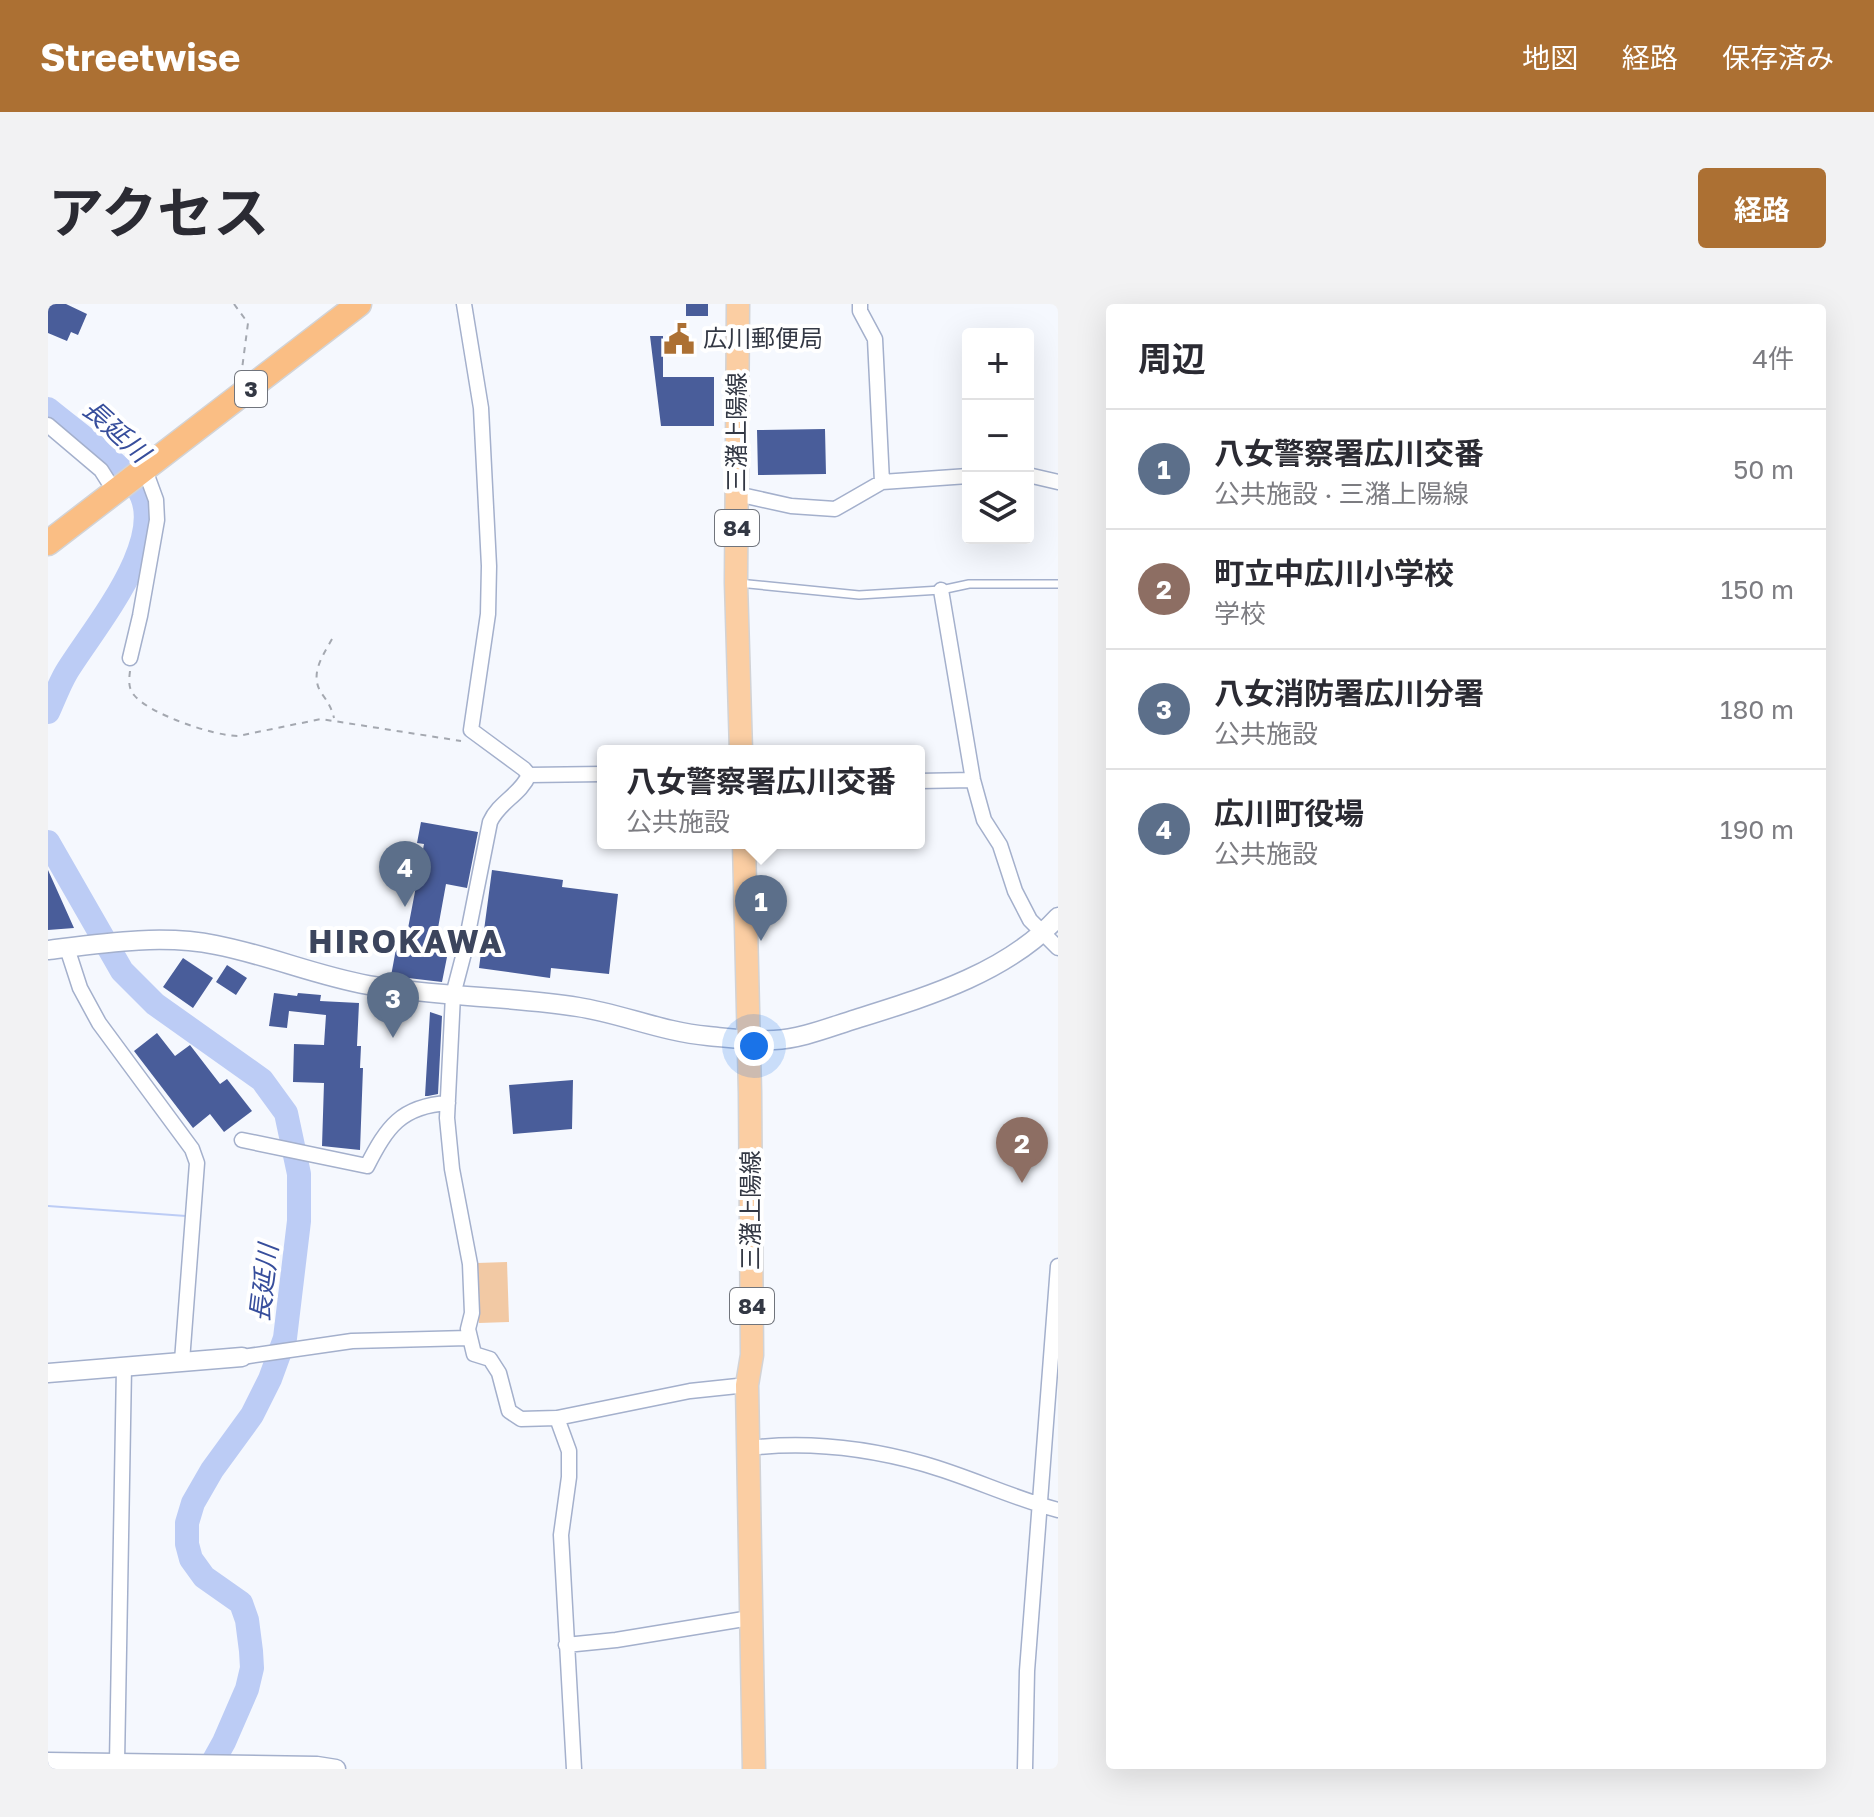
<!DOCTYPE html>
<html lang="ja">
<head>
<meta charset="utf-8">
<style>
  :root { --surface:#fff; --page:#f2f2f3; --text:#2b2b33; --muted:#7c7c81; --line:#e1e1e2; --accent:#ac7033 }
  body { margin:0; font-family:"Golos Text","Noto Sans JP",sans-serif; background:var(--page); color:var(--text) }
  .controls { position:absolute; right:24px; top:24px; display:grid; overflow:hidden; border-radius:8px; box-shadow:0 8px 32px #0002 }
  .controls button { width:72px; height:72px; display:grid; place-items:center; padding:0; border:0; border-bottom:2px solid var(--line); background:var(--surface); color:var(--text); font:40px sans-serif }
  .you { position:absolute; left:706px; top:742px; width:28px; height:28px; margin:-20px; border:6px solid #fff; border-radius:50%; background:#1a73e8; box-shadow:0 0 0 12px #1a73e833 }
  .badge { display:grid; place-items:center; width:52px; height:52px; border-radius:50%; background:var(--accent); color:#fff; font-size:26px; font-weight:700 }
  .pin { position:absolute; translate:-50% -66px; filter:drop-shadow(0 2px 4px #0008) }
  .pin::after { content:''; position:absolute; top:42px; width:28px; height:24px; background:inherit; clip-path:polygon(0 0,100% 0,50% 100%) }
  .popup { position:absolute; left:549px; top:441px; width:328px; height:104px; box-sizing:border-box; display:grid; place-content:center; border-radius:8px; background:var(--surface); filter:drop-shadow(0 2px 6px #0005); font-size:26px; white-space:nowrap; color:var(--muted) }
  .popup b { font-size:30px; color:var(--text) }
  .popup::after { content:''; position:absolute; left:50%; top:100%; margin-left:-16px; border:16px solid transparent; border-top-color:var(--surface) }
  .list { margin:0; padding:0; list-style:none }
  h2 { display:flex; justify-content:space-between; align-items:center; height:104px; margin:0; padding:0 32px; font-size:34px }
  h2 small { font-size:26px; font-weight:400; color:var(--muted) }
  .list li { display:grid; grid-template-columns:52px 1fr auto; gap:24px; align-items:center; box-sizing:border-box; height:120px; padding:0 32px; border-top:2px solid var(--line) }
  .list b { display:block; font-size:30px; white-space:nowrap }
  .list p { margin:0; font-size:26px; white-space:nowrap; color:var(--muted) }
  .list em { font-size:26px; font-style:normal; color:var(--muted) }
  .icon { flex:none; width:44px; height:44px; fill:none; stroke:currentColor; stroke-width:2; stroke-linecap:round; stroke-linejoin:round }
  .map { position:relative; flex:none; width:1010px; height:1465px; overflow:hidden; border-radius:8px }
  header { display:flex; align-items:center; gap:48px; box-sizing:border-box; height:112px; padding:0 40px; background:var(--accent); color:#fff }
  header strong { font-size:38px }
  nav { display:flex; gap:44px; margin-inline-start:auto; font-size:28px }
  .intro { display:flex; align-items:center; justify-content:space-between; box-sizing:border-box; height:192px; padding:0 48px }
  h1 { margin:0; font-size:56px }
  .button { padding:20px 36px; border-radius:8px; background:var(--accent); color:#fff; font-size:28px; font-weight:700 }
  main { display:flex; gap:48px; padding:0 48px }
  aside { flex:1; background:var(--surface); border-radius:8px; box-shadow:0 8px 32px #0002 }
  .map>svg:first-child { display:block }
  .green { fill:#f2c9a4 }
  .water { fill:#bcccf5 }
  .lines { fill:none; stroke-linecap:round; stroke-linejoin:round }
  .river { stroke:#bcccf5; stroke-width:24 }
  .building { fill:#495d9a }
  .service-casing { stroke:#a4b0cc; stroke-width:10 }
  .minor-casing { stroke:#a4b0cc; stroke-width:17 }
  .tertiary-casing { stroke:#a4b0cc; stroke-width:21 }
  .primary-casing { stroke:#d2d3d6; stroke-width:25 }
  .trunk-casing { stroke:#d2d3d6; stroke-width:27 }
  .path { stroke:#a4a8b0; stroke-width:2; stroke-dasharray:6 6; stroke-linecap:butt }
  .service { stroke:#fff; stroke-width:7 }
  .minor { stroke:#fff; stroke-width:14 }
  .tertiary { stroke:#fff; stroke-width:18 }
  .primary { stroke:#fbcea3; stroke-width:22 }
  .trunk { stroke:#fabe84; stroke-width:24 }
  .labels { text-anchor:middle; stroke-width:8; stroke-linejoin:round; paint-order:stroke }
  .shield { fill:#fff; stroke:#70747c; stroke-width:2 }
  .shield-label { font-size:22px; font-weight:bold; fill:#333844 }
  .poi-label { font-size:24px; fill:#333844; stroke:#fff; text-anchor:start }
  .street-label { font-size:24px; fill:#333844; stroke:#fff }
  .water-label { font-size:26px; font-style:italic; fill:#374e9c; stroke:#fff }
  .district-label { font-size:32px; font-weight:bold; letter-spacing:2px; fill:#3c455d; stroke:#fff }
</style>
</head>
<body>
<header>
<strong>Streetwise</strong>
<nav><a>地図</a><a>経路</a><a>保存済み</a></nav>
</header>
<div class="intro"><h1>アクセス</h1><a class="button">経路</a></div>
<main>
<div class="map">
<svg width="1010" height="1465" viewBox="0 0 1010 1465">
  <rect width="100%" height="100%" fill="#f5f8fe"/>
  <path class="green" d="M459,958L461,1018L431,1019L426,963L429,959Z"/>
  <path class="water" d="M0,901L138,911V913L0,903Z"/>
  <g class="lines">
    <path class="river" d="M0,105C29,129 65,153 88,182C126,232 43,327 18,369C11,381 6,395 0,408
      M0,538L74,667L107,700L214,776L238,809L251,870V917L237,1034L222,1075L204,1111L164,1166L145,1199L139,1219V1240L143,1255L156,1273L193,1299L199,1316L203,1347L204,1364L199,1385L176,1438L161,1465"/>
  </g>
  <path class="building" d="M0,0H18L39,10L30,31L23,28L19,37L0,29Z
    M638,0H660V12H638Z
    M602,32H615V73H666V122H613Z
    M777,125L778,170L710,171L709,126Z
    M373,518L430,528L419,584L398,580L388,635L402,638L394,678L343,672L350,634L358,635L376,540L369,539Z
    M0,566L26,624L0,626Z
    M444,566L515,576L514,583L570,590L561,670L503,664L502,674L431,664Z
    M135,654L165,674L145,704L115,683Z
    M179,661L199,674L188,691L168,678Z
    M226,689L249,692L250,689L273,691L272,697L311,699L309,742H313L312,764H315L312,846L274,842L276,779L245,778L246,740L276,741L278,711L241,707L239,724L221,722Z
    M382,708L394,712L390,790L380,792H377Z
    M109,729L127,752L142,741L172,780L179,775L204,807L176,828L162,810L145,824L86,747Z
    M525,776L524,825L465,830L461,781Z"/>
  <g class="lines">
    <defs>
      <path id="service" d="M690,279L811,291L893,286L921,280H1010"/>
      <path id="minor" d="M416,0L433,104L441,262L440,310L423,426L476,465L481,471L555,470
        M812,0V7L827,35L834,178
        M0,121L53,166L67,188
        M980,171L1010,178
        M689,190L743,202L787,205L834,178L920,172
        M893,286L925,476L936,516L952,541L967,587L982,616L1010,644
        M82,354L92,312L109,216L108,196L97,166
        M481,471C472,491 451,498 442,518L416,649L405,691L399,814L404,865L422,960L424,1009L420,1025L426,1050L442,1055L451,1069L461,1107L473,1115L509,1114L642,1087L699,1081
        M871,477L925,476
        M19,644L32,684L51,719L144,845L149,859L134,1057
        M194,836L319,862C339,823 353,802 400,799
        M194,1053L304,1037L420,1034
        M509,1114L521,1147V1173L513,1231L526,1465
        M701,1144C760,1137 819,1144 876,1160C922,1173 964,1194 1010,1206
        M518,1341L568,1336L702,1314
        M69,1459L76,1063
        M977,1465L979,1367L1010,962"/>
      <path id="tertiary" d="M0,646C55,639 114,630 168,641C220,651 269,672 320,681C390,693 461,692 530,703C574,710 615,728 660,732C681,734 704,737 726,736C753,735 782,723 808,715C878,693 959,669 1010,613
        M0,1069L194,1053
        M0,1458L269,1462L288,1465"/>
      <path id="primary" d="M690,0L688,279L693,447
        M696,539L702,789L704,1051L699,1081L706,1465"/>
      <path id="trunk" d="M0,239L311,0"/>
    </defs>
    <use href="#service" class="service-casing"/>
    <use href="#minor" class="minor-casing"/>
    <use href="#tertiary" class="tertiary-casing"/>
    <use href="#primary" class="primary-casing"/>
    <use href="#trunk" class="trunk-casing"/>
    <path class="path" d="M186,0L200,19L194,65
      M284,335C274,353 261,371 274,390C280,398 284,405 286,414
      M82,367C81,376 80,384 86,391C101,410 166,432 190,432L273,415L413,437"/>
    <use href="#service" class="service"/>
    <use href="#minor" class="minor"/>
    <use href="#tertiary" class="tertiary"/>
    <use href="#primary" class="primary"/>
    <use href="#trunk" class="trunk"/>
  </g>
  <defs>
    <symbol id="civic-bare" viewBox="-9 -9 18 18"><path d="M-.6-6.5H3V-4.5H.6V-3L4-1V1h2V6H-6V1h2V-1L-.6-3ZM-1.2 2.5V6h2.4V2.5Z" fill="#ac7033" stroke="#fff" stroke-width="2.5" paint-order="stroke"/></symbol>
  </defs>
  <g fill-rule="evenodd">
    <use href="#civic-bare" x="609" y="13" width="44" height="44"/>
  </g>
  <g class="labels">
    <g class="shield">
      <rect x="187" y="67" width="32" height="36" rx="6"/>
      <rect x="667" y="206" width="44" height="36" rx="6"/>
      <rect x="682" y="984" width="44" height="36" rx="6"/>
    </g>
    <g class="shield-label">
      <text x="203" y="93">3</text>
      <text x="689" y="232">84</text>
      <text x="704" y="1010">84</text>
    </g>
    <g class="poi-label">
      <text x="655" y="43">広川郵便局</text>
    </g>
    <g class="street-label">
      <text transform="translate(689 128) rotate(-90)" y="8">三潴上陽線</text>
      <text transform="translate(703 906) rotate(-90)" y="8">三潴上陽線</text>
    </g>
    <g class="water-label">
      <text transform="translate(68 127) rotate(42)" y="9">長延川</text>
      <text transform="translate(216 979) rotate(-83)" y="9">長延川</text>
    </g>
    <g class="district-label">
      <text x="358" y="649">HIROKAWA</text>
    </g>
  </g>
</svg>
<div class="controls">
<button>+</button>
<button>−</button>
<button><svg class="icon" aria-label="layers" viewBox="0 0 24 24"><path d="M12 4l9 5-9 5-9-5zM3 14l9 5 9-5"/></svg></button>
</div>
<div class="you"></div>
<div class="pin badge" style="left:713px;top:637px;background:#5c6f8a">1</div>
<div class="popup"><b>八女警察署広川交番</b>公共施設</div>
<div class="pin badge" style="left:974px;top:879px;background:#8d6e63">2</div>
<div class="pin badge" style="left:345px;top:734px;background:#5c6f8a">3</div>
<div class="pin badge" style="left:357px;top:603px;background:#5c6f8a">4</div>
</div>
<aside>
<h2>周辺<small>4件</small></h2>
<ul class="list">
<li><span class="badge" style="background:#5c6f8a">1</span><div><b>八女警察署広川交番</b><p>公共施設 · 三潴上陽線</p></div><em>50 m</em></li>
<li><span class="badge" style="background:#8d6e63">2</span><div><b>町立中広川小学校</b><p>学校</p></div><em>150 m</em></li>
<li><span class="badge" style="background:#5c6f8a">3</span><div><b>八女消防署広川分署</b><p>公共施設</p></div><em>180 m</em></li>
<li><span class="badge" style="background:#5c6f8a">4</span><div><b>広川町役場</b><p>公共施設</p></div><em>190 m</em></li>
</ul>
</aside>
</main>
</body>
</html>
